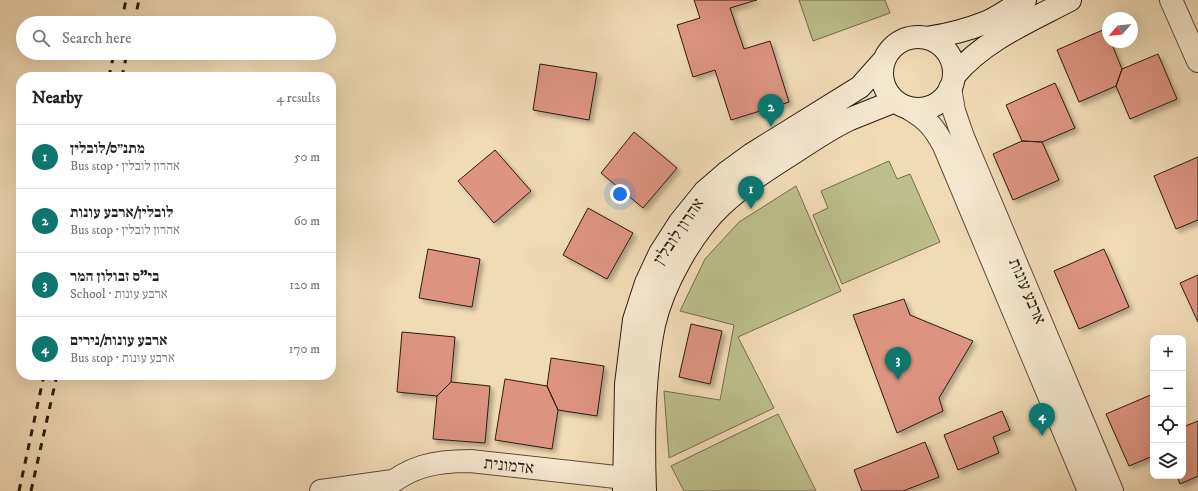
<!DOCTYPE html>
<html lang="en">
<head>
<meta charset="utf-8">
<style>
  :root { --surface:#fff; --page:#f2f2f2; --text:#222; --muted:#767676; --line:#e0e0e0; --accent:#0f766e }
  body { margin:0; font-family:"IM FELL DW Pica","Frank Ruhl Libre",serif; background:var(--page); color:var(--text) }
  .controls { position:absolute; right:12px; bottom:12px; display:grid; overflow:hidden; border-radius:8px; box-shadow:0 4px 16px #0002 }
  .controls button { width:36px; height:36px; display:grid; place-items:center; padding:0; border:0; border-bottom:1px solid var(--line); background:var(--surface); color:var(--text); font:20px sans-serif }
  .compass { position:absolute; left:1102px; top:12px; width:36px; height:36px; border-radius:50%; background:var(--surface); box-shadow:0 4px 16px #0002; rotate:242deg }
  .you { position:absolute; left:620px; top:194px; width:14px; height:14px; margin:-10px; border:3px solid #fff; border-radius:50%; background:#1a73e8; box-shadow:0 0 0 6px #1a73e833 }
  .badge { display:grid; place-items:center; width:26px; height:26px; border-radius:50%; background:var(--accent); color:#fff; font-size:13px; font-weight:700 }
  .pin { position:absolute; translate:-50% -33px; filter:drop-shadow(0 1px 2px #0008) }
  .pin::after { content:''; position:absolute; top:21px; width:14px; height:12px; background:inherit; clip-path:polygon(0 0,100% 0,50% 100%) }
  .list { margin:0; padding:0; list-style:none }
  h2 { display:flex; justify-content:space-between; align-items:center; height:52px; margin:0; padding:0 16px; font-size:17px }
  h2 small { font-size:13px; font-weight:400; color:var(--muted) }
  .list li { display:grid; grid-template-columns:26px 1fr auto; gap:12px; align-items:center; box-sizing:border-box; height:64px; padding:0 16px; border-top:1px solid var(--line) }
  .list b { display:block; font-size:15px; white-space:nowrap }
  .list p { margin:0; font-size:13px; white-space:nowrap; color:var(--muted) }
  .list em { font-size:13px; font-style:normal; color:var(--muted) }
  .icon { flex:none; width:22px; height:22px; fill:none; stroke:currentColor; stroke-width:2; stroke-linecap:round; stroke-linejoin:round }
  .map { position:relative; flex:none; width:1198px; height:491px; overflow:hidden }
  .search { position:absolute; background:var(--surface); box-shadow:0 4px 16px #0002; left:16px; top:16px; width:320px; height:44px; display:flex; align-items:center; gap:10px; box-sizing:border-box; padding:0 14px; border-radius:22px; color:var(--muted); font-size:15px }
  .panel { position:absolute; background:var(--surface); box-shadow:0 4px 16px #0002; left:16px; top:72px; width:320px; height:308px; border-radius:16px }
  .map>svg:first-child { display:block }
  .green { fill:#bcbf8b; stroke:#746e4e }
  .building { fill:#dc9480; stroke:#2d1d10; filter:url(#shadow) }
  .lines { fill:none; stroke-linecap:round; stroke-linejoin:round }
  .street-casing { stroke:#5e4c39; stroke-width:24 }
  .secondary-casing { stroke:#2d1d10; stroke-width:24 }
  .street { stroke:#f5e8cf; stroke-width:22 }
  .secondary { stroke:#f5e8cf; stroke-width:22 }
  .rail { stroke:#2d1d10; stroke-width:3; stroke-dasharray:7 7; stroke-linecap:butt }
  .labels { text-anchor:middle; stroke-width:3; stroke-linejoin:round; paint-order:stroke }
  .street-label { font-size:17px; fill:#2d1d10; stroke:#f5e8cf }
</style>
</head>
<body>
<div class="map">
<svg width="1198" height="491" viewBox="0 0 1198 491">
  <defs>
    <filter id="shadow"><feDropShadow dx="3.5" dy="3.5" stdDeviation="2" flood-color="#0004"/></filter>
  </defs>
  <rect width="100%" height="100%" fill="#f0dbb5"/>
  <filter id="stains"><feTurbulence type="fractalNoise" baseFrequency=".005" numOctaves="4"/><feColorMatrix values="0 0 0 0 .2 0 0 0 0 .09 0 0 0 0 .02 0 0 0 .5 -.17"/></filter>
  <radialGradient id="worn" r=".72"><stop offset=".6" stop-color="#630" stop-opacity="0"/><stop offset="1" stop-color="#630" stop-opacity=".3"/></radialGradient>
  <path class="green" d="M799,0H885L890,13L813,41Z
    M889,161L897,179L910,174L940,242L842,284L813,215L828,208L821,191Z
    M796,186L841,291L738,337L774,408L669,458L664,391L720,400L734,325L680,311L705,259L739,222Z
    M778,414L816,491H684L671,466Z"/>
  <path class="building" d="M694,0H757L730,8L744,49L770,41L789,102L731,120L715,70L693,77L677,25L700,18Z
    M1105,29L1108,42H1111L1122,69L1116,86L1079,102L1057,50Z
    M1158,54L1177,99L1130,119L1116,86L1122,69Z
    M540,64L597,73L589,120L533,110Z
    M1055,83L1075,128L1042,142L1022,141L1006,105Z
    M634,132L677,168L643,208L601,173Z
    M1022,141L1042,142L1059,180L1013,200L993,154Z
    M495,150L531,191L494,223L458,181Z
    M1198,157V220L1176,229L1154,176Z
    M588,208L633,233L607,279L563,255Z
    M428,249L480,259L472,307L419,298Z
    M1104,249L1129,307L1079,329L1054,271Z
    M1198,275V322L1180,283Z
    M904,299L910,315L973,341L939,398L943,411L897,433L853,315Z
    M691,324L722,331L710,384L679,377Z
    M402,332L455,337L451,382L437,396L397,392Z
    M551,358L604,366L597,416L558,410L547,386Z
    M505,379L547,386L558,410L552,449L495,440Z
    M451,382L490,386L485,443L433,439L437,396Z
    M1153,394V456L1129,466L1106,414Z
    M1002,411L1010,430L993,437L999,453L958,470L944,435Z
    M1198,421V476L1180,484L1177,476H1183V427Z
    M925,442L939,477L903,491H862L854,470Z"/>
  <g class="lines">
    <defs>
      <path id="street" d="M1171,0L1198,61
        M950,88L954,111L963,137L1112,491
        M908,108C927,119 934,127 944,146L1089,491
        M321,491L393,481
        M381,491C409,466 434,461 470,461L643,480"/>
      <path id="secondary" d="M882 73a36 36 0 1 1 72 0a36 36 0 1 1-72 0Z
        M927,38C948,35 967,30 987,22C1000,16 1012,7 1025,0
        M954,76C984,40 1030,21 1070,0
        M624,491L626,384L634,320L646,283L660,253L680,222L705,191L726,173L752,154L860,87L884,60
        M645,491C643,437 643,378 654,325C663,285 692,233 722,205C744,184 770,168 795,152C813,140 831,128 850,119C865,113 880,107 895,101"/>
    </defs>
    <use href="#street" class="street-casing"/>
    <use href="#secondary" class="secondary-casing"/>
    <use href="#street" class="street"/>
    <use href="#secondary" class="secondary"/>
    <path class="rail" d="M121,23L126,0
      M134,23L139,0
      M109,77L114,53
      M122,77L127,53
      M19,491L44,375
      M31,491L57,375"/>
  </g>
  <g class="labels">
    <g class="street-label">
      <text transform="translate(678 231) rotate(-56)" y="6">אהרון לובלין</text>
      <text transform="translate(1028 291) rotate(67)" y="6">ארבע עונות</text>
      <text transform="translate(509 465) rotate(6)" y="6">אדמונית</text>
    </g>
  </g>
  <rect width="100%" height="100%" filter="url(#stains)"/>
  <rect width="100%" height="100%" fill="url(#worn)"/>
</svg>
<div class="controls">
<button>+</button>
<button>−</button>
<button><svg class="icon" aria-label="locate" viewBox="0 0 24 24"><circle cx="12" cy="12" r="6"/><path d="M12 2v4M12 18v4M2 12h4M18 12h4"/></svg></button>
<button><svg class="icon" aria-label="layers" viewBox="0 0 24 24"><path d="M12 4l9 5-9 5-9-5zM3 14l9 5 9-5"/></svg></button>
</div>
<svg class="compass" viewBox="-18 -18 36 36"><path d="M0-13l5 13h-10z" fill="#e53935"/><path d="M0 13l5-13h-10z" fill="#767676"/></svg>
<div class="you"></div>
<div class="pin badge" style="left:751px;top:209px">1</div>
<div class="pin badge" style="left:771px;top:127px">2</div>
<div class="pin badge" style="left:898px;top:380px">3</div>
<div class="pin badge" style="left:1042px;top:436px">4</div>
<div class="search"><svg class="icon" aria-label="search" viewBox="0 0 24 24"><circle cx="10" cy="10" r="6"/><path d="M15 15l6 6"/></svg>Search here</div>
<section class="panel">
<h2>Nearby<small>4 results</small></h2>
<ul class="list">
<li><span class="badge">1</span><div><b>מתנ״ס/לובלין</b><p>Bus stop · אהרון לובלין</p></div><em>50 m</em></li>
<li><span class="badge">2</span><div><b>לובלין/ארבע עונות</b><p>Bus stop · אהרון לובלין</p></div><em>60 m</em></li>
<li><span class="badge">3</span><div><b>בי&quot;ס זבולון המר</b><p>School · ארבע עונות</p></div><em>120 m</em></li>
<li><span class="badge">4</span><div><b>ארבע עונות/נירים</b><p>Bus stop · ארבע עונות</p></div><em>170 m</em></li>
</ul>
</section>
</div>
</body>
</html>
